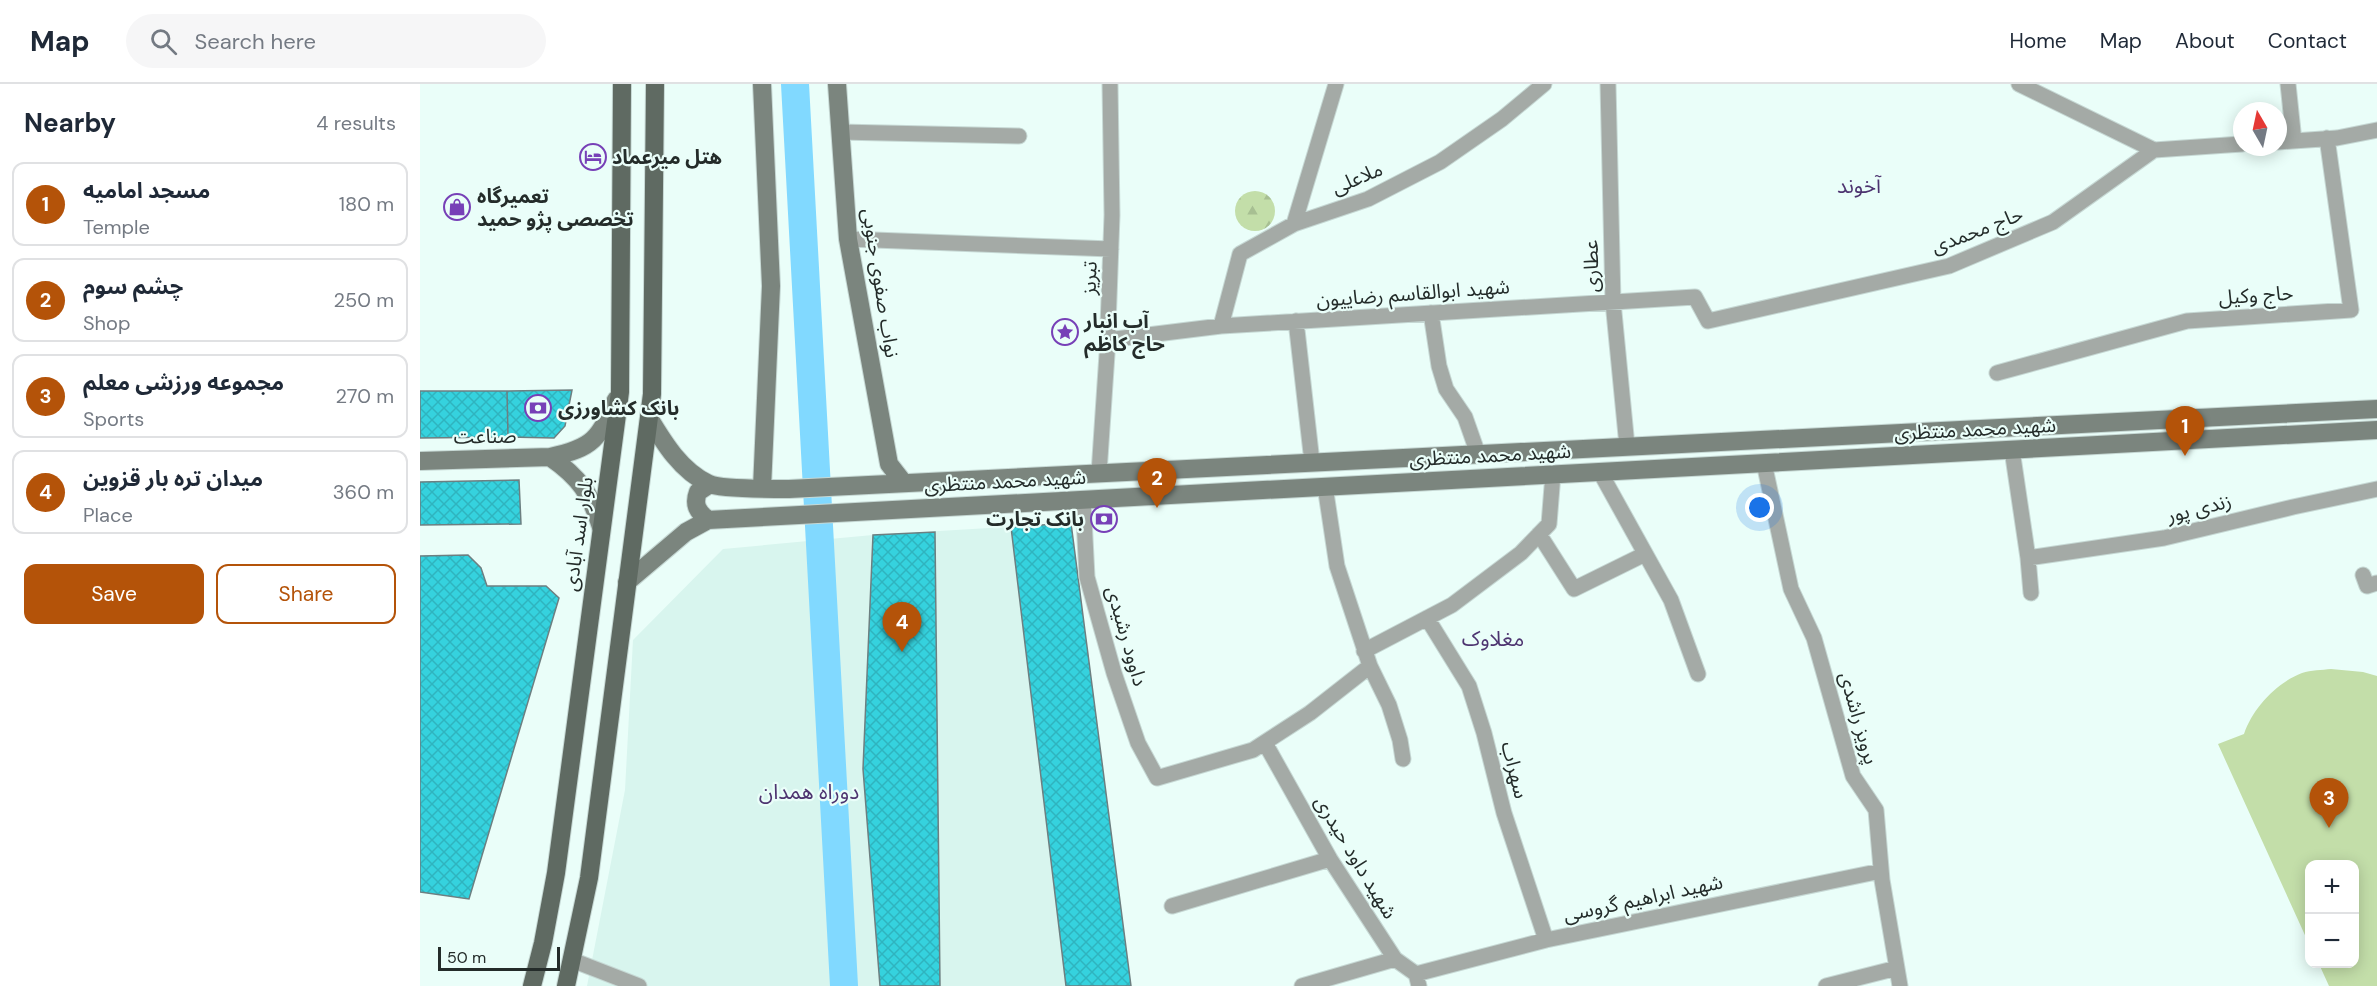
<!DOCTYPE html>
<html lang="en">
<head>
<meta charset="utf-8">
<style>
  :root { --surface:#fff; --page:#f6f6f7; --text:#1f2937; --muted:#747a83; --line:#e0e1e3; --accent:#b45309 }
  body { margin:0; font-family:"DM Sans","Noto Sans Arabic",sans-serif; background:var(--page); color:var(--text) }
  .controls { position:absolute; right:18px; bottom:18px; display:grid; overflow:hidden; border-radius:12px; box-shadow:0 3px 15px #0003 }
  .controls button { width:54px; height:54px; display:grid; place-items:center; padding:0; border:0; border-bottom:2px solid var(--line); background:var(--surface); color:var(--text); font:30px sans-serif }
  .compass { position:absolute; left:1813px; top:18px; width:54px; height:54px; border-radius:50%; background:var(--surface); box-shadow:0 3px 15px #0003; rotate:351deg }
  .scale { position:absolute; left:18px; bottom:15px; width:122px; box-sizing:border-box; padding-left:6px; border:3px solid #242c2a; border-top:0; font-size:16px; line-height:21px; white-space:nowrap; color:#242c2a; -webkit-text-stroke:4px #eafef9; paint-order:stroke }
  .you { position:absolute; left:1340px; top:424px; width:21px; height:21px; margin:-15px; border:4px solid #fff; border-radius:50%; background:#1a73e8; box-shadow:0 0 0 9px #1a73e833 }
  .badge { display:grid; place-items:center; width:39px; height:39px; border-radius:50%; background:var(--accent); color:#fff; font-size:20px; font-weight:700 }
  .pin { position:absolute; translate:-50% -50px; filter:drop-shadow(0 2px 3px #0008) }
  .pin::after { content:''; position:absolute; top:32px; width:21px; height:18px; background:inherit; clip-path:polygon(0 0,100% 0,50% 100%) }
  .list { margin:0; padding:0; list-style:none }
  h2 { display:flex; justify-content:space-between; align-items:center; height:78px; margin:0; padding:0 24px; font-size:26px }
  h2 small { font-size:20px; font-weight:400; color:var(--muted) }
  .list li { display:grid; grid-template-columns:39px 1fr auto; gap:18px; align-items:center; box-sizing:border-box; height:84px; margin:0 12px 12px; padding:0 12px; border:2px solid var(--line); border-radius:12px }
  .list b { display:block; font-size:22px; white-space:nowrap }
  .list p { margin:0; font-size:20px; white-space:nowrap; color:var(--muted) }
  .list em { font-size:20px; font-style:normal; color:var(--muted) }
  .actions { display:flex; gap:12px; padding:18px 24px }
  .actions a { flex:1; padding:14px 0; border:2px solid var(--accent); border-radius:12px; text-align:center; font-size:21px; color:var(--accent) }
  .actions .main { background:var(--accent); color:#fff }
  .icon { flex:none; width:33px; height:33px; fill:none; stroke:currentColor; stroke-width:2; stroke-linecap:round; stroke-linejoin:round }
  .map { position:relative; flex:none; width:1957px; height:902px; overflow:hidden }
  header { display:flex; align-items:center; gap:36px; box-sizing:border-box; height:84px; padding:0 30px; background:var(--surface); border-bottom:2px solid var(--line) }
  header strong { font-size:28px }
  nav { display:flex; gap:33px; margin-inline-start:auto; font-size:21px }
  .search { width:420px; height:54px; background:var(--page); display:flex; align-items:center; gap:15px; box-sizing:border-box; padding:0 21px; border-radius:33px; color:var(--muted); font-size:22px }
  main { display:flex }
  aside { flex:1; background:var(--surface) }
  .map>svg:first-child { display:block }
  .built { fill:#d8f5ee }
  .forest { fill:url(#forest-firs) }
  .park { fill:#c3dea9 }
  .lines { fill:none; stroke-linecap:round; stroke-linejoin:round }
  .river { stroke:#81d9ff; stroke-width:28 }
  .building { fill:url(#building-cross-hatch); stroke:#6d7f81; stroke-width:1.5 }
  .street-casing { stroke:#c6d8d4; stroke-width:17 }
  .secondary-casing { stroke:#c6d8d4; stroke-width:20 }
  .primary-casing { stroke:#c6d8d4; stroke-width:20 }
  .street { stroke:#a4aaa6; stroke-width:15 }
  .secondary { stroke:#7b857e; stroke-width:18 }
  .primary { stroke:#5f6a62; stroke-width:18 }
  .labels { text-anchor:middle; stroke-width:4.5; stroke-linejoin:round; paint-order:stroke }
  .poi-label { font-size:20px; font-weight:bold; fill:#242c2a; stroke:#eafef9; text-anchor:start }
  .street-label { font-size:20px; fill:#242c2a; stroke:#eafef9 }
  .neighbourhood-label { font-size:21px; fill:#4d3470; stroke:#eafef9 }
</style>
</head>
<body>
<header>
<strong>Map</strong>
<div class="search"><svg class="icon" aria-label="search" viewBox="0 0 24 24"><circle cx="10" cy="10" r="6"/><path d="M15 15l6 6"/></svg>Search here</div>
<nav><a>Home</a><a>Map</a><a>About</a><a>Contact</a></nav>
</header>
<main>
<aside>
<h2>Nearby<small>4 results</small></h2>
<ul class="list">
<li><span class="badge">1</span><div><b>مسجد امامیه</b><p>Temple</p></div><em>180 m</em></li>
<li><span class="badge">2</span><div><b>چشم سوم</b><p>Shop</p></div><em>250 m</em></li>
<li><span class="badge">3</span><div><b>مجموعه ورزشی معلم</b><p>Sports</p></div><em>270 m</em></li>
<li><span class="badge">4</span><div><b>میدان تره بار قزوین</b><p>Place</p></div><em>360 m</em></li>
</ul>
<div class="actions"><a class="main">Save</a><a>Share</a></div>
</aside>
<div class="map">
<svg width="1957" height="902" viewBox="0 0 1957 902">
  <defs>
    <pattern id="forest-firs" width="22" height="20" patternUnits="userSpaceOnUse" patternTransform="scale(1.5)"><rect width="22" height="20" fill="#c3dea9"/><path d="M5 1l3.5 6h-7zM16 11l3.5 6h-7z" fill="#a7bf92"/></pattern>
    <pattern id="building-cross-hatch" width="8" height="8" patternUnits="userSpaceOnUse" patternTransform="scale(1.5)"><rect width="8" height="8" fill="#35d2de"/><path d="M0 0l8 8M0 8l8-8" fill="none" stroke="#2fb4bf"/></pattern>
  </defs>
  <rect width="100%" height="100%" fill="#eafef9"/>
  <path class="built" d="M651,439L711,902H167L205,706L213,556L303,465L453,451Z"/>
  <path class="forest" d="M815 127a20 20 0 1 1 40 0a20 20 0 1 1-40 0Z"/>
  <path class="park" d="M1911,585L1943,588L1957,592V902H1909L1899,880H1934V780H1890L1889,860L1798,660L1824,650C1833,624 1856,599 1882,589C1891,586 1902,586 1911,585Z"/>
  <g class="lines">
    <path class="river" d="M375,0L424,902"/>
  </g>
  <path class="building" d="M152,306L145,342L134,354L88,353L87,307Z
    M0,307H87L88,353L0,354Z
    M99,396L101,440L0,441V398Z
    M651,439L711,902H646L591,443Z
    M515,448L520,902H460L443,685L453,451Z
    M48,471L61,484L67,502H126L139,514L49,815L0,808V472Z"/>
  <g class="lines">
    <defs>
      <path id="street" d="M1188,0L1193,218L1207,362
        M1599,0L1734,66
        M1868,0L1874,57
        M420,48L599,52
        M1858,58L1917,54L1957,46
        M874,140L916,0
        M428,155L691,165
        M1011,229L1019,282L1026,305L1045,333L1058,370
        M876,237L892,378
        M801,242L820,170L874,140L948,115L1020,78L1082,35L1124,0
        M687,256L801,242L1275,213L1288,237L1529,182L1633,138L1734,66L1822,60
        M1577,289L1767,237L1931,226L1907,54
        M1592,366L1608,474L1611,509
        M1344,379L1371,505L1394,554L1433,692L1456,726L1462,796L1480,902
        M1180,388L1251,516L1278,590
        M679,389L687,270L692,131L690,0
        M905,402L917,482L950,582L969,621L980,656L983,675
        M663,415L667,493L694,589L718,659L737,694L833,666L890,629L950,582
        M1119,450L1154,505L1225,470
        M1608,474L1744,454L1873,423L1957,405
        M1943,491L1947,502L1957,499
        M1007,534L1049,602L1064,649L1084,729L1126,856
        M944,567L1032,521L1101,469L1129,440L1133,390
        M845,659L910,775L975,875L996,890L999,902
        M752,822L910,775
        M152,876L219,902
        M996,890L1126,856L1461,787
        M882,902L975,875
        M1406,902L1477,884"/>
      <path id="secondary" d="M342,0L351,202L342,404
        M417,0L428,155L469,380L483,398
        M229,334C244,359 261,387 289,400C301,405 352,405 369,405L1957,325
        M130,373C159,393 171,410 181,443
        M0,377L130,373C174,364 179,354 196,316
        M288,436C278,428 273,421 278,408L290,400
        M207,498L266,448L288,436L1957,346"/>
      <path id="primary" d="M112,902L123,859L136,789L200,308L202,0
        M146,902L169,794L232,310L235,0"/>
    </defs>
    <use href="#street" class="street-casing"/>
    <use href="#secondary" class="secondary-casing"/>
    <use href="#primary" class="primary-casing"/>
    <use href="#street" class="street"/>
    <use href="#secondary" class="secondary"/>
    <use href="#primary" class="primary"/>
  </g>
  <defs>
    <symbol id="hotel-ring" viewBox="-11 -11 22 22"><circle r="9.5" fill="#eafef9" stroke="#7740b7" stroke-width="1.5"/><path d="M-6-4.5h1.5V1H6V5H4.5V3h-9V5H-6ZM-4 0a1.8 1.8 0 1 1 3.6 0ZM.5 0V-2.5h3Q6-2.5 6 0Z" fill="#7740b7"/></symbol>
    <symbol id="shop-ring" viewBox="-11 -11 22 22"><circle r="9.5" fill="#eafef9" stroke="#7740b7" stroke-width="1.5"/><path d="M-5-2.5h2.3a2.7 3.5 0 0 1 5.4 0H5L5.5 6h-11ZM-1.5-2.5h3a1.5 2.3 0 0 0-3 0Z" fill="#7740b7"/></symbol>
    <symbol id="sight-ring" viewBox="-11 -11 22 22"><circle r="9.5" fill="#eafef9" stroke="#7740b7" stroke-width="1.5"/><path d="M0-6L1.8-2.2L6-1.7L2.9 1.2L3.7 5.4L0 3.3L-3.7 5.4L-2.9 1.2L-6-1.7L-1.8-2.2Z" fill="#7740b7"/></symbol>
    <symbol id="bank-ring" viewBox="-11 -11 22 22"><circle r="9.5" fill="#eafef9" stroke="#7740b7" stroke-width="1.5"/><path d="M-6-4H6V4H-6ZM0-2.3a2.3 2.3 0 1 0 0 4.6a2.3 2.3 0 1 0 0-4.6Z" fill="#7740b7"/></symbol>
  </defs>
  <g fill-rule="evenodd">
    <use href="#hotel-ring" x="158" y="58" width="30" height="30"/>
    <use href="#shop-ring" x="22" y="108" width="30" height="30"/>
    <use href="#sight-ring" x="630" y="233" width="30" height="30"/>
    <use href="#bank-ring" x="103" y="309" width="30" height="30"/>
    <use href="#bank-ring" x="669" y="420" width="30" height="30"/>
  </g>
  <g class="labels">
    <g class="poi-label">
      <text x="192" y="80">هتل میرعماد</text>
      <text x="57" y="119">تعمیرگاه<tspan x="57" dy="23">تخصصی پژو حمید</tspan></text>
      <text x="664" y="244">آب انبار<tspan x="664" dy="23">حاج کاظم</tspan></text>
      <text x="138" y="331">بانک کشاورزی</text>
      <text x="664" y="442" text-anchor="end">بانک تجارت</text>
    </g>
    <g class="street-label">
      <text transform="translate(937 94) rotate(-23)" y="7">ملاعلی</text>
      <text transform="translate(1557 146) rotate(-21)" y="7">حاج محمدی</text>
      <text transform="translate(1171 182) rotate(-91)" y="7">عطاری</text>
      <text transform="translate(669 194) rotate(-88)" y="7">تبریز</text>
      <text transform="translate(461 199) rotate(81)" y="7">نواب صفوی جنوبی</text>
      <text transform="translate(993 209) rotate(-4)" y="7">شهید ابوالقاسم رضاییون</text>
      <text transform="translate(1836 211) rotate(-4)" y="7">حاج وکیل</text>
      <text transform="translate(1555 345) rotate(-3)" y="7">شهید محمد منتظری</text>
      <text transform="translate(65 352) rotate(-1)" y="7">صناعت</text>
      <text transform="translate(1070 371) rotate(-3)" y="7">شهید محمد منتظری</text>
      <text transform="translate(585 397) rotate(-3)" y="7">شهید محمد منتظری</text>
      <text transform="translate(1779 424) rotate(-14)" y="7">زندی پور</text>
      <text transform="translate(158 450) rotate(-82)" y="7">بلوار اسد آبادی</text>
      <text transform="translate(707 552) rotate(74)" y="7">داوود رشیدی</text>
      <text transform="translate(1439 634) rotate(74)" y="7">پرویز راشدی</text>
      <text transform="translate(1095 686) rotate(76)" y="7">سهراب</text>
      <text transform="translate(936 773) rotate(59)" y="7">شهید داود حیدری</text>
      <text transform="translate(1223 814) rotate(-12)" y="7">شهید ابراهیم گروسی</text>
    </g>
    <g class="neighbourhood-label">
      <text x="1439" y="109">آخوند</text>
      <text x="1073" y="562">مغلاوک</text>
      <text x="389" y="715">دوراه همدان</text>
    </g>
  </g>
</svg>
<div class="controls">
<button>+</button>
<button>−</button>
</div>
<svg class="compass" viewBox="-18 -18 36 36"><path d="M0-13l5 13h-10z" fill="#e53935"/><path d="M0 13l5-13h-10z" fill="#747a83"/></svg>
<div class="scale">50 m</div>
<div class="you"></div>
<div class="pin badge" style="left:1765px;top:372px">1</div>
<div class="pin badge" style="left:737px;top:424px">2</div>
<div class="pin badge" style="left:1909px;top:744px">3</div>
<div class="pin badge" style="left:482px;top:568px">4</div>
</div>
</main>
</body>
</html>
